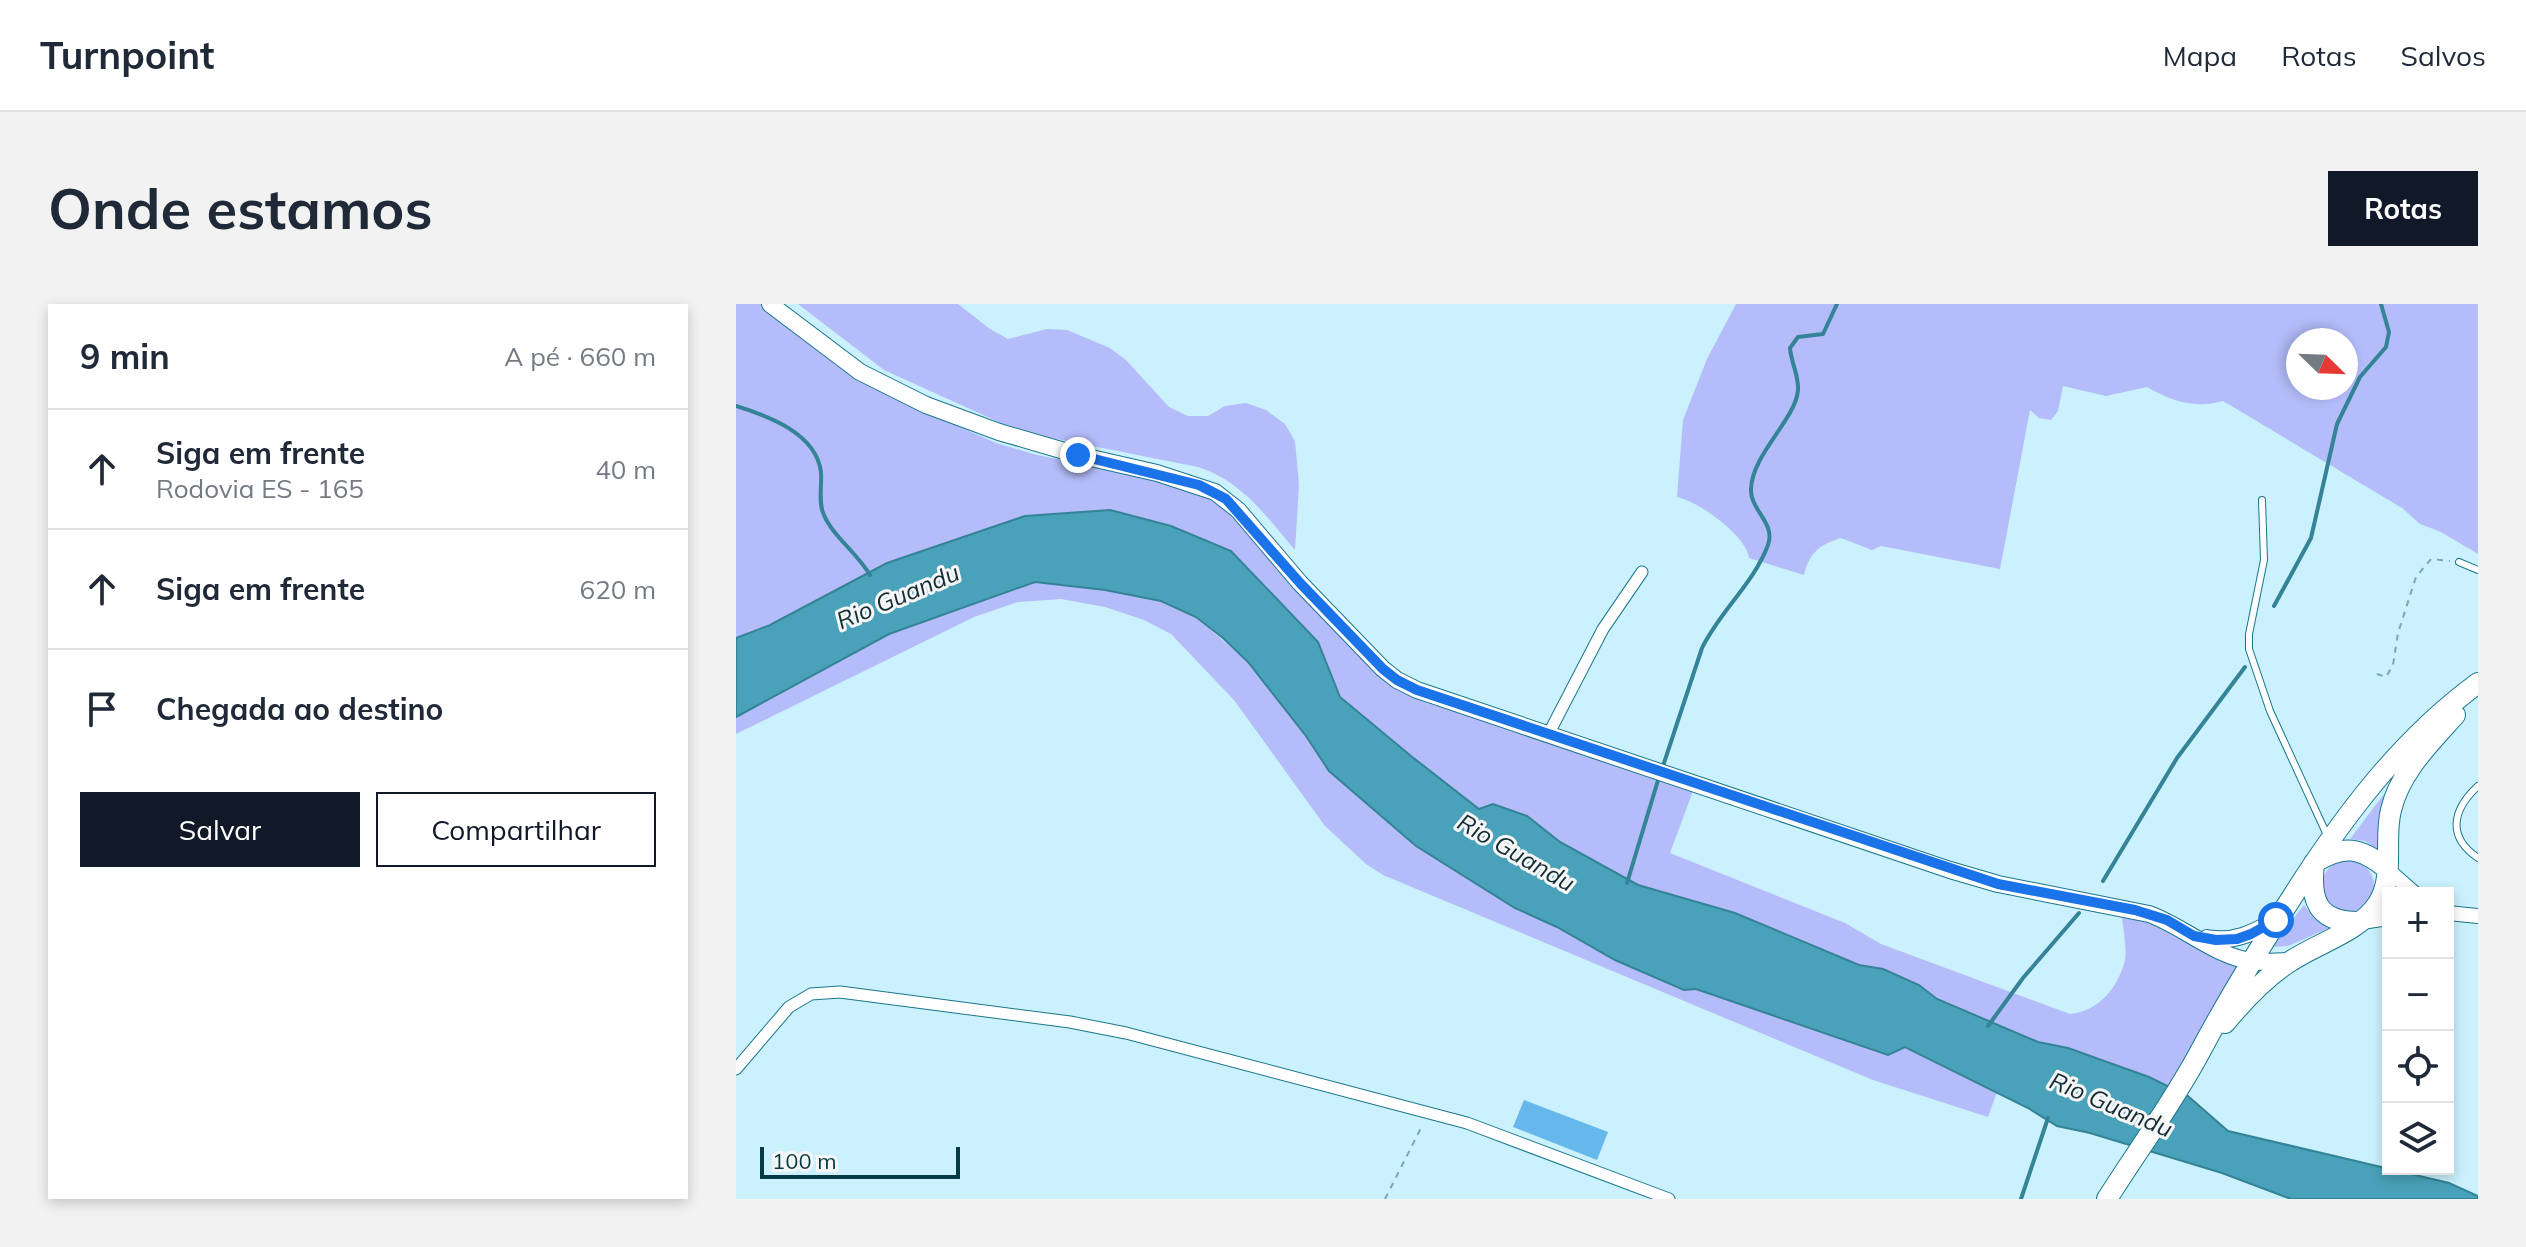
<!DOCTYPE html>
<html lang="pt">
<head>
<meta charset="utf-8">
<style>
  :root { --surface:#fff; --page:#f2f2f3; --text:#1f2937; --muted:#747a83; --line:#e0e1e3; --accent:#111827 }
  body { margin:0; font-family:Mulish,sans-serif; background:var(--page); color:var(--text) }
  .controls { position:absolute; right:24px; bottom:24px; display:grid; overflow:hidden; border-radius:0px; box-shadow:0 4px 12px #0003 }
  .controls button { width:72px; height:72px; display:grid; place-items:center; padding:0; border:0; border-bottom:2px solid var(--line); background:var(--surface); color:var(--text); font:40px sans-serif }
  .compass { position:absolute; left:1550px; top:24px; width:72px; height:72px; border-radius:50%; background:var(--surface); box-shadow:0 4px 12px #0003; rotate:113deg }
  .scale { position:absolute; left:24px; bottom:20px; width:200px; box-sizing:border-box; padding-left:8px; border:4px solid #053a46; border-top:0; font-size:22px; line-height:28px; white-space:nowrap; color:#053a46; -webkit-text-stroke:6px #f6f6f6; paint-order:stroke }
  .stop { position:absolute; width:24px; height:24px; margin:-18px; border:6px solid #1a73e8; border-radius:50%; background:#fff }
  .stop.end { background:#1a73e8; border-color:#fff; box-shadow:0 2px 8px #0008 }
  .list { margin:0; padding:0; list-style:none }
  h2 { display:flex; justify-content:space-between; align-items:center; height:104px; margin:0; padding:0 32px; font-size:34px }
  h2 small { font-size:26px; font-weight:400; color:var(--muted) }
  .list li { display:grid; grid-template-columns:52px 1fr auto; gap:24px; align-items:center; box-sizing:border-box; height:120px; padding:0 32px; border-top:2px solid var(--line) }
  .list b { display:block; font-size:30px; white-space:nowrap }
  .list p { margin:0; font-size:26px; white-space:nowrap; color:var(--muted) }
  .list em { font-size:26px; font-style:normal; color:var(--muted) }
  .actions { display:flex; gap:16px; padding:24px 32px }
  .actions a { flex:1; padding:18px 0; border:2px solid var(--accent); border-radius:0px; text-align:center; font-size:28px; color:var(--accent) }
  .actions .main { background:var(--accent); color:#fff }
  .icon { flex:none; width:44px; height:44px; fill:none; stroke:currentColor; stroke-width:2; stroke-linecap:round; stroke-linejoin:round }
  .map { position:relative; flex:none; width:1742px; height:895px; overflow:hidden; border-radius:0px }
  header { display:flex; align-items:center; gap:48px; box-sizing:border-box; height:112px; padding:0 40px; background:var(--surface); border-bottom:2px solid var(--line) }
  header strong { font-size:38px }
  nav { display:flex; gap:44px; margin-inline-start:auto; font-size:28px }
  .intro { display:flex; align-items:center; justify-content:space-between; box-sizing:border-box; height:192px; padding:0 48px }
  h1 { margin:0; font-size:56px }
  .button { padding:20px 36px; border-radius:0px; background:var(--accent); color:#fff; font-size:28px; font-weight:700 }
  main { display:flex; gap:48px; padding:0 48px }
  aside { flex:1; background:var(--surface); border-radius:0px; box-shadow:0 4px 12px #0003 }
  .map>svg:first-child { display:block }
  .green { fill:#b4bcfa; fill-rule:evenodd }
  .water { fill:#49a2ba; stroke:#358397; stroke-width:2 }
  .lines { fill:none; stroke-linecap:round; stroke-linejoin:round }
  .stream { stroke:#358397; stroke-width:4 }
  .building { fill:#66b7eb }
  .service-casing { stroke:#1a768d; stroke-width:8 }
  .minor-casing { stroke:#1a768d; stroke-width:13 }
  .tertiary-casing { stroke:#1a768d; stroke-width:16 }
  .secondary-casing { stroke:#1a768d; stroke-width:18 }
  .trunk-casing { stroke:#1a768d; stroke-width:22 }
  .path { stroke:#7aa6b2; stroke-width:2; stroke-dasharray:6 6; stroke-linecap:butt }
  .service { stroke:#fff; stroke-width:6 }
  .minor { stroke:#fff; stroke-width:11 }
  .tertiary { stroke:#fff; stroke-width:14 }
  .secondary { stroke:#fff; stroke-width:16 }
  .trunk { stroke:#fff; stroke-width:20 }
  .route { stroke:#1a73e8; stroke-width:10 }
  .labels { text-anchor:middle; stroke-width:6; stroke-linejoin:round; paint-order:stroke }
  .water-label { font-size:24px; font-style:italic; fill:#122e36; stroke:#f6f6f6 }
</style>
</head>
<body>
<header>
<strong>Turnpoint</strong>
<nav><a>Mapa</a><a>Rotas</a><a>Salvos</a></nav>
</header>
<div class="intro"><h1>Onde estamos</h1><a class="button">Rotas</a></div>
<main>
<aside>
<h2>9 min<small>A pé · 660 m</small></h2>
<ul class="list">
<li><svg class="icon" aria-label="ahead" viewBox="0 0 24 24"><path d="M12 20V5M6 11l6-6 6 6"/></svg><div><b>Siga em frente</b><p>Rodovia ES - 165</p></div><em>40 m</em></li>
<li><svg class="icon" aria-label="ahead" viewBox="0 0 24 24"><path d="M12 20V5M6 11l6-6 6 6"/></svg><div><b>Siga em frente</b></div><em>620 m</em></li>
<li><svg class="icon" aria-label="arrive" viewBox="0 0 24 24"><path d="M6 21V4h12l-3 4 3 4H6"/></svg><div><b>Chegada ao destino</b></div></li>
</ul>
<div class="actions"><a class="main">Salvar</a><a>Compartilhar</a></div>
</aside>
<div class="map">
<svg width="1742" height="895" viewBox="0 0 1742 895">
  <rect width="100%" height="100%" fill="#caf1fd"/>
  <path class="green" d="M0,0H30L159,94L260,139L301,151L457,182L476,190L662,385L690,399L749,416L957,487L934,549L1109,619L1145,640L1334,710C1363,707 1382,684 1389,656C1391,643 1387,625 1386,612L1415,617L1507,659L1434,783L1413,773L1332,744L1302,738L1201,695L1183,681L1147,665L1123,661L999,609L902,581L824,538L791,512L743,505L675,452L604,393L594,369L495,247L435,222L374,206L289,212L0,334Z
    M62,0H222L254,25L272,35L311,25L331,26L374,44L390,56L433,103L452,112H472L489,102L510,99L530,106L549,120L559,137L563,181L559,246C530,212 506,177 462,163L306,132L267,120L148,66Z
    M1000,0H1742V250L1705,228L1684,220L1666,204L1487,97C1458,105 1436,97 1411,83L1370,92L1327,82L1322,107L1315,116L1303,114L1294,106L1264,265L1145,242L1136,246L1105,234C1083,241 1074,248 1068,271L1013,254C1011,232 962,197 941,193L947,116L971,55ZM1562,36H1610V84H1562Z
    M299,278L369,286L425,297L460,313L512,358L570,432L593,467L779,604L821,623L880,656L948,685H960L1169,743L1261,788L1252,813L1137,776L647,571L630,560L589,522L498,396L435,330L408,316L369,303L325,295L282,298L238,313L0,430V413L153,330Z
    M1648,490L1642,520L1643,546L1629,537L1614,535Z
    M1586 582a26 26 0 1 1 52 0a26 26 0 1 1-52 0Z
    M1568,601L1578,614L1593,624L1552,642L1535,643Z"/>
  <path class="water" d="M374,206L435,222L495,247L582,338L604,393L675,452L743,505L757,500L791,512L824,538L902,581L999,609L1123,661L1147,665L1183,681L1201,695L1302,738L1332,744L1413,773L1452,792L1492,827L1713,879L1742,892V895H1555L1486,869L1354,829L1321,822L1292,804L1169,743L1152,751L960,685L948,686L879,656L821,623L779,604L680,542L593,467L570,432L512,358L487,334L460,313L425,297L369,286L299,278L153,330L0,413V334L34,321L151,259L289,212Z"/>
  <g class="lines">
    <path class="stream" d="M0,102C32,112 80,129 85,168C86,181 82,200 88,211C96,231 122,250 134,271
      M1538,302L1575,234L1601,120L1624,73L1650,43L1653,28L1645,0
      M926,465L966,344C984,307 1018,279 1032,241C1040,219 1014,206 1015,185C1016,150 1060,115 1062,86C1063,72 1055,58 1054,44L1062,33L1087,30L1101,0
      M1367,577L1441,454L1509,363
      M891,579L923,473
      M1252,722L1287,674L1343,609
      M1285,895L1312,814"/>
  </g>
  <path class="building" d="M788,796L872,828L861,856L777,823Z"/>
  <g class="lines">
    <defs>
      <path id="service" d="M1526,196L1528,256L1513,330V345L1534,407L1591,531
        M1723,258L1742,266
        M1742,482C1716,506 1711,533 1742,554"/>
      <path id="minor" d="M813,429L867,325L906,268
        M0,765L53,703L75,690L104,688L334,718L390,729L731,819L933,895"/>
      <path id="tertiary" d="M1651,565L1678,589
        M1712,609L1742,612
        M1626,618L1652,614"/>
      <path id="secondary" d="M34,0L124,68L190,101L263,128L342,151L421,169L479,188L502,206L564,279L647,365L661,376L681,386L1214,566L1262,580L1413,610C1447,622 1480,653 1516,657C1528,659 1541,657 1554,657
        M1471,634C1498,639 1517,629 1540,616"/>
      <path id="trunk" d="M1622,618C1580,618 1574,595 1578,559C1607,540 1625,543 1651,565
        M1489,719C1508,696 1529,673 1555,657C1582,639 1622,628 1641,601C1660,573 1647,537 1655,506C1664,468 1693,440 1719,411
        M1371,895C1402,846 1438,797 1465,746C1497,686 1532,630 1569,573C1617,500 1671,431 1742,379"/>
    </defs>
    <use href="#service" class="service-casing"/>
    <use href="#minor" class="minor-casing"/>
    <use href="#tertiary" class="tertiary-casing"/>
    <use href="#secondary" class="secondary-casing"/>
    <use href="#trunk" class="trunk-casing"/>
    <path class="path" d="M1641,370L1650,373L1657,361L1662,329L1680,273L1695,255L1714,257
      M649,895L687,820"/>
    <use href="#service" class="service"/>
    <use href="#minor" class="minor"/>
    <use href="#tertiary" class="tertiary"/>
    <use href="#secondary" class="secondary"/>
    <use href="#trunk" class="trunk"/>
  </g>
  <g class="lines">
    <path class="route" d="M342,151L463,181L490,195L564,279L647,365L661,376L681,386L1262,580L1399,606L1431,616L1458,632L1480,636L1501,635L1515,630L1540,616"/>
  </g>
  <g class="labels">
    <g class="water-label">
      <text transform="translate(162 293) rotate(-23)" y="8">Rio Guandu</text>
      <text transform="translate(780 549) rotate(30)" y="8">Rio Guandu</text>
      <text transform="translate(1375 801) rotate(23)" y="8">Rio Guandu</text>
    </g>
  </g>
</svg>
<div class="controls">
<button>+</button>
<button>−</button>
<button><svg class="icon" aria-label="locate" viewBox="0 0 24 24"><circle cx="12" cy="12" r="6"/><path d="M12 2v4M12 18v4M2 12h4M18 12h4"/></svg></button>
<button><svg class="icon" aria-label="layers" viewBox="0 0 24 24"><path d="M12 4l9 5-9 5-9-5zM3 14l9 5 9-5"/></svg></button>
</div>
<svg class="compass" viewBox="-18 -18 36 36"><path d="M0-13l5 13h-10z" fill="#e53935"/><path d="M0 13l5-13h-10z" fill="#747a83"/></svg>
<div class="scale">100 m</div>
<div class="stop" style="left:1540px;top:616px"></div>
<div class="stop end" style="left:342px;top:151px"></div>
</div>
</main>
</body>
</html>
